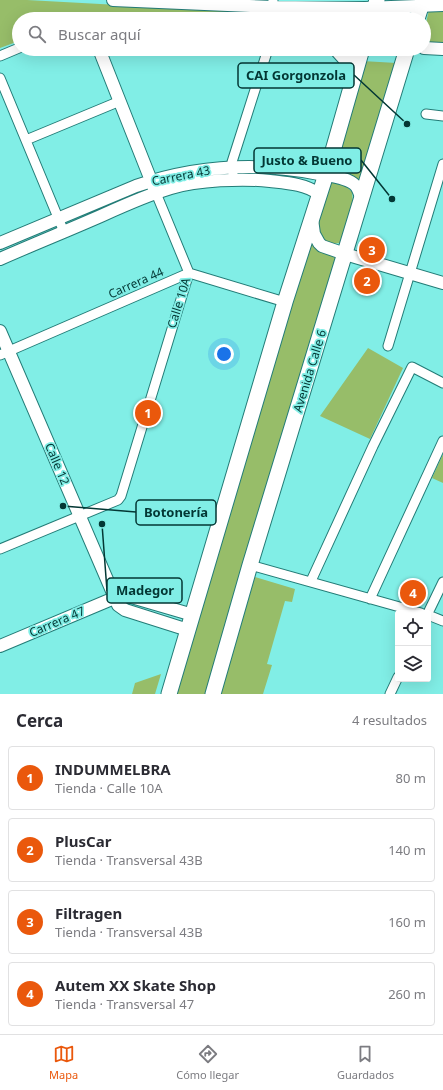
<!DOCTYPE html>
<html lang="es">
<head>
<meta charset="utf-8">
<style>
  :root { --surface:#fff; --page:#f2f2f3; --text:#2b2b33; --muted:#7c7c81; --line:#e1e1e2; --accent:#ea580c }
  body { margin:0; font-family:"Noto Sans",sans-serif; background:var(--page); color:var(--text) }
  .controls { position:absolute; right:12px; bottom:12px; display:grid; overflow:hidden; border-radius:4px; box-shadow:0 4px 16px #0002 }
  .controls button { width:36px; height:36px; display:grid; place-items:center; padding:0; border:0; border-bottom:1px solid var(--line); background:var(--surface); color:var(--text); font:20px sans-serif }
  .you { position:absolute; left:224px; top:354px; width:14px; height:14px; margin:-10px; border:3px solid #fff; border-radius:50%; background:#1a73e8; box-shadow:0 0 0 6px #1a73e833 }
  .badge { display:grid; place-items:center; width:26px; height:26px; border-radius:50%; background:var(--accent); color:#fff; font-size:13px; font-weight:700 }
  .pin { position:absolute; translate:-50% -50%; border:2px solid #fff; box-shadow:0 1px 4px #0006 }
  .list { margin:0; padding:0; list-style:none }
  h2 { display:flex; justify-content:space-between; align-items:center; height:52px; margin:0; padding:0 16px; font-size:17px }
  h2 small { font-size:13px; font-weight:400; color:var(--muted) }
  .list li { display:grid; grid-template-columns:26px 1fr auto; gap:12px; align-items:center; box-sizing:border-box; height:64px; margin:0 8px 8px; padding:0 8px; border:1px solid var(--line); border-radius:4px }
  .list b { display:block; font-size:15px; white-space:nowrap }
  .list p { margin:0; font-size:13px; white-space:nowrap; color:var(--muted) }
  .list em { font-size:13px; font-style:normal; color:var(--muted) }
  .icon { flex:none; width:22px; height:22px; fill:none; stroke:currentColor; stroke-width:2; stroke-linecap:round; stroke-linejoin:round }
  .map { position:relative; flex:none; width:443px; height:694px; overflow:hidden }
  .search { position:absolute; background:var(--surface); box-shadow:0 4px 16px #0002; left:12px; right:12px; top:12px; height:44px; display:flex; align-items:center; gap:10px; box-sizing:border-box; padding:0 14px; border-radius:22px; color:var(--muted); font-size:15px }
  .sheet { height:340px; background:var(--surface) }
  nav { display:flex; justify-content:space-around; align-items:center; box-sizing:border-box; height:56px; border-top:1px solid var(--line); background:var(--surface); font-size:11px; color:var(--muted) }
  nav a { display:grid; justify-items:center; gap:2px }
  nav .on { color:var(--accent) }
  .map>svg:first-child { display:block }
  .green { fill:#97bd69 }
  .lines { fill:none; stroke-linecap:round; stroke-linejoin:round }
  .minor-casing { stroke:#237c77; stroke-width:11 }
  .tertiary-casing { stroke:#237c77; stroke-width:14 }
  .primary-casing { stroke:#237c77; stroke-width:17 }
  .minor { stroke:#fff; stroke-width:9 }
  .tertiary { stroke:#fff; stroke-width:12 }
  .primary { stroke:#fff; stroke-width:15 }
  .labels { text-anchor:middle; stroke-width:3.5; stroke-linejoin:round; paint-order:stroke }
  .street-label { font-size:12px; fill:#033734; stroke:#81eee6 }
  .leader { fill:none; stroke:#033734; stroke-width:1.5 }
  .callout-dot { fill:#033734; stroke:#81eee6; stroke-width:1.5 }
  .callout { fill:#81eee6; stroke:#033734; stroke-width:1.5 }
  .callout-label { font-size:13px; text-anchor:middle; font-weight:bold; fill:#033734 }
</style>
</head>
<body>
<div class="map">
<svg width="443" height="694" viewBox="0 0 443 694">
  <rect width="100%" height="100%" fill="#81eee6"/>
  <path class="green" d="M0,0H27L263,13L262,19H19V41L0,48Z
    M429,10L443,11V44L424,43V31Z
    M407,12L412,16L411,19H376L378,13Z
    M281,14L361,16L360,19H280Z
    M362,61L397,63L361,188L331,172Z
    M331,183H341L347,187L352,192L353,203L347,231L340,243L331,244L325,243L317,226L326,189Z
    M311,239L338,257L206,694H175Z
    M368,348L403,368L370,439L320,416Z
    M443,454V483L432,478Z
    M255,577L295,589L292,602L285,601L267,664L272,665L263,694H221Z
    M161,674L155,694H132L135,683Z"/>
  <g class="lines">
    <defs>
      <path id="minor" d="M272,19L273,0
        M0,56L19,48
        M0,78L64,232
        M426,114L443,116
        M26,140L120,101
        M233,174L232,162L268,49
        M388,346L443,164
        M0,355L189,273L285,302
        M0,549L118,500L121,496L189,273L156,193
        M250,565L421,613
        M311,581L373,446L412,367L443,383
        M370,599L443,441
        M428,613L443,582
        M428,615L443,621
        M390,694L398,677"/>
      <path id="tertiary" d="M113,0L272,7L365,8L443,5
        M424,48L443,49
        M99,49L154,188
        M312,219L314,234L319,243L322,246L345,254L443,283
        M0,243L136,186C195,166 258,162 319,174C329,176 348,177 356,186C359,190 360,195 362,200
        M0,259C34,244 69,230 103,215C125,205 147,195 171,188C198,180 242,178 270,181C288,183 305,184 319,194
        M0,331L118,605L125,610L188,630
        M0,646L119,596H128L193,615"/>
      <path id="primary" d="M371,19L377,0
        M417,19L423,0
        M337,49L346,59L352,82
        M169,694L285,302L328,168L362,49
        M213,694L250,565L407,49"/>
    </defs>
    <use href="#minor" class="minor-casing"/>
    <use href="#tertiary" class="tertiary-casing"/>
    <use href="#primary" class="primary-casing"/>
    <use href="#minor" class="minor"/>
    <use href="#tertiary" class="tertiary"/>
    <use href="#primary" class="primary"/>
  </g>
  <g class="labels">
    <g class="street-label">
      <text transform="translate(181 176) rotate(-11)" y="4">Carrera 43</text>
      <text transform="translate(136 283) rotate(-24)" y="4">Carrera 44</text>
      <text transform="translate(179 303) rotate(-73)" y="4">Calle 10A</text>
      <text transform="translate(310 371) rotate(-73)" y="4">Avenida Calle 6</text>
      <text transform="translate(57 464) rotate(67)" y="4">Calle 12</text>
      <text transform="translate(57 622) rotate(-23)" y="4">Carrera 47</text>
    </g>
  </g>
  <path class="leader" d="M407 124L354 75M392 199L361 160M63 506L136 512M102 524L107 591"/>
  <g class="callout-dot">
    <circle cx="407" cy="124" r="4"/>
    <circle cx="392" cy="199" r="4"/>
    <circle cx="63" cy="506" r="4"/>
    <circle cx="102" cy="524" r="4"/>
  </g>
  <g class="callout">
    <rect x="238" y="63" width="116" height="25" rx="4"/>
    <rect x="254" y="148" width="107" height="25" rx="4"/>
    <rect x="136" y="500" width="80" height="25" rx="4"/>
    <rect x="107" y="578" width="75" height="25" rx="4"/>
  </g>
  <g class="callout-label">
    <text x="296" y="80">CAI Gorgonzola</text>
    <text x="307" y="165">Justo &amp; Bueno</text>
    <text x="176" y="517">Botonería</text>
    <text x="145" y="595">Madegor</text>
  </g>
</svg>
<div class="controls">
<button><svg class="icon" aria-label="locate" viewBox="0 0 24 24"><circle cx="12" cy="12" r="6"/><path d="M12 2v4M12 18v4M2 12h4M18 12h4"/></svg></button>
<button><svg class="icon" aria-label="layers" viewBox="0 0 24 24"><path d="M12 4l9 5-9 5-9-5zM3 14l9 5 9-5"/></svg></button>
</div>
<div class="you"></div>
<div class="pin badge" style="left:148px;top:413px">1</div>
<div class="pin badge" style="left:367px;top:281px">2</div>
<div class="pin badge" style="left:372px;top:250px">3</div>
<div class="pin badge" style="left:413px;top:593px">4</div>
<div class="search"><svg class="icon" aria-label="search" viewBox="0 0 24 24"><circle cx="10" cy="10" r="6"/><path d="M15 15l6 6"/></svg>Buscar aquí</div>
</div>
<section class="sheet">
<h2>Cerca<small>4 resultados</small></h2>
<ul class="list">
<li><span class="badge">1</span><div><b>INDUMMELBRA</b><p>Tienda · Calle 10A</p></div><em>80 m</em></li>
<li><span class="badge">2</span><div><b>PlusCar</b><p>Tienda · Transversal 43B</p></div><em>140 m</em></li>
<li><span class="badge">3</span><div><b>Filtragen</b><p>Tienda · Transversal 43B</p></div><em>160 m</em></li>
<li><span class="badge">4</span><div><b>Autem XX Skate Shop</b><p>Tienda · Transversal 47</p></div><em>260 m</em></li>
</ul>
</section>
<nav>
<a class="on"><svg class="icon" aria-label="map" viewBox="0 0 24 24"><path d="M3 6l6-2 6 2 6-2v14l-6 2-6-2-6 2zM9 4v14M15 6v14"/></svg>Mapa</a>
<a><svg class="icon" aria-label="directions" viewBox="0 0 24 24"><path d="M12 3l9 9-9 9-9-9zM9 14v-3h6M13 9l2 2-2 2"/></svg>Cómo llegar</a>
<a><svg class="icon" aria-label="saved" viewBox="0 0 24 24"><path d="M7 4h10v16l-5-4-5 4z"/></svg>Guardados</a>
</nav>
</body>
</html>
